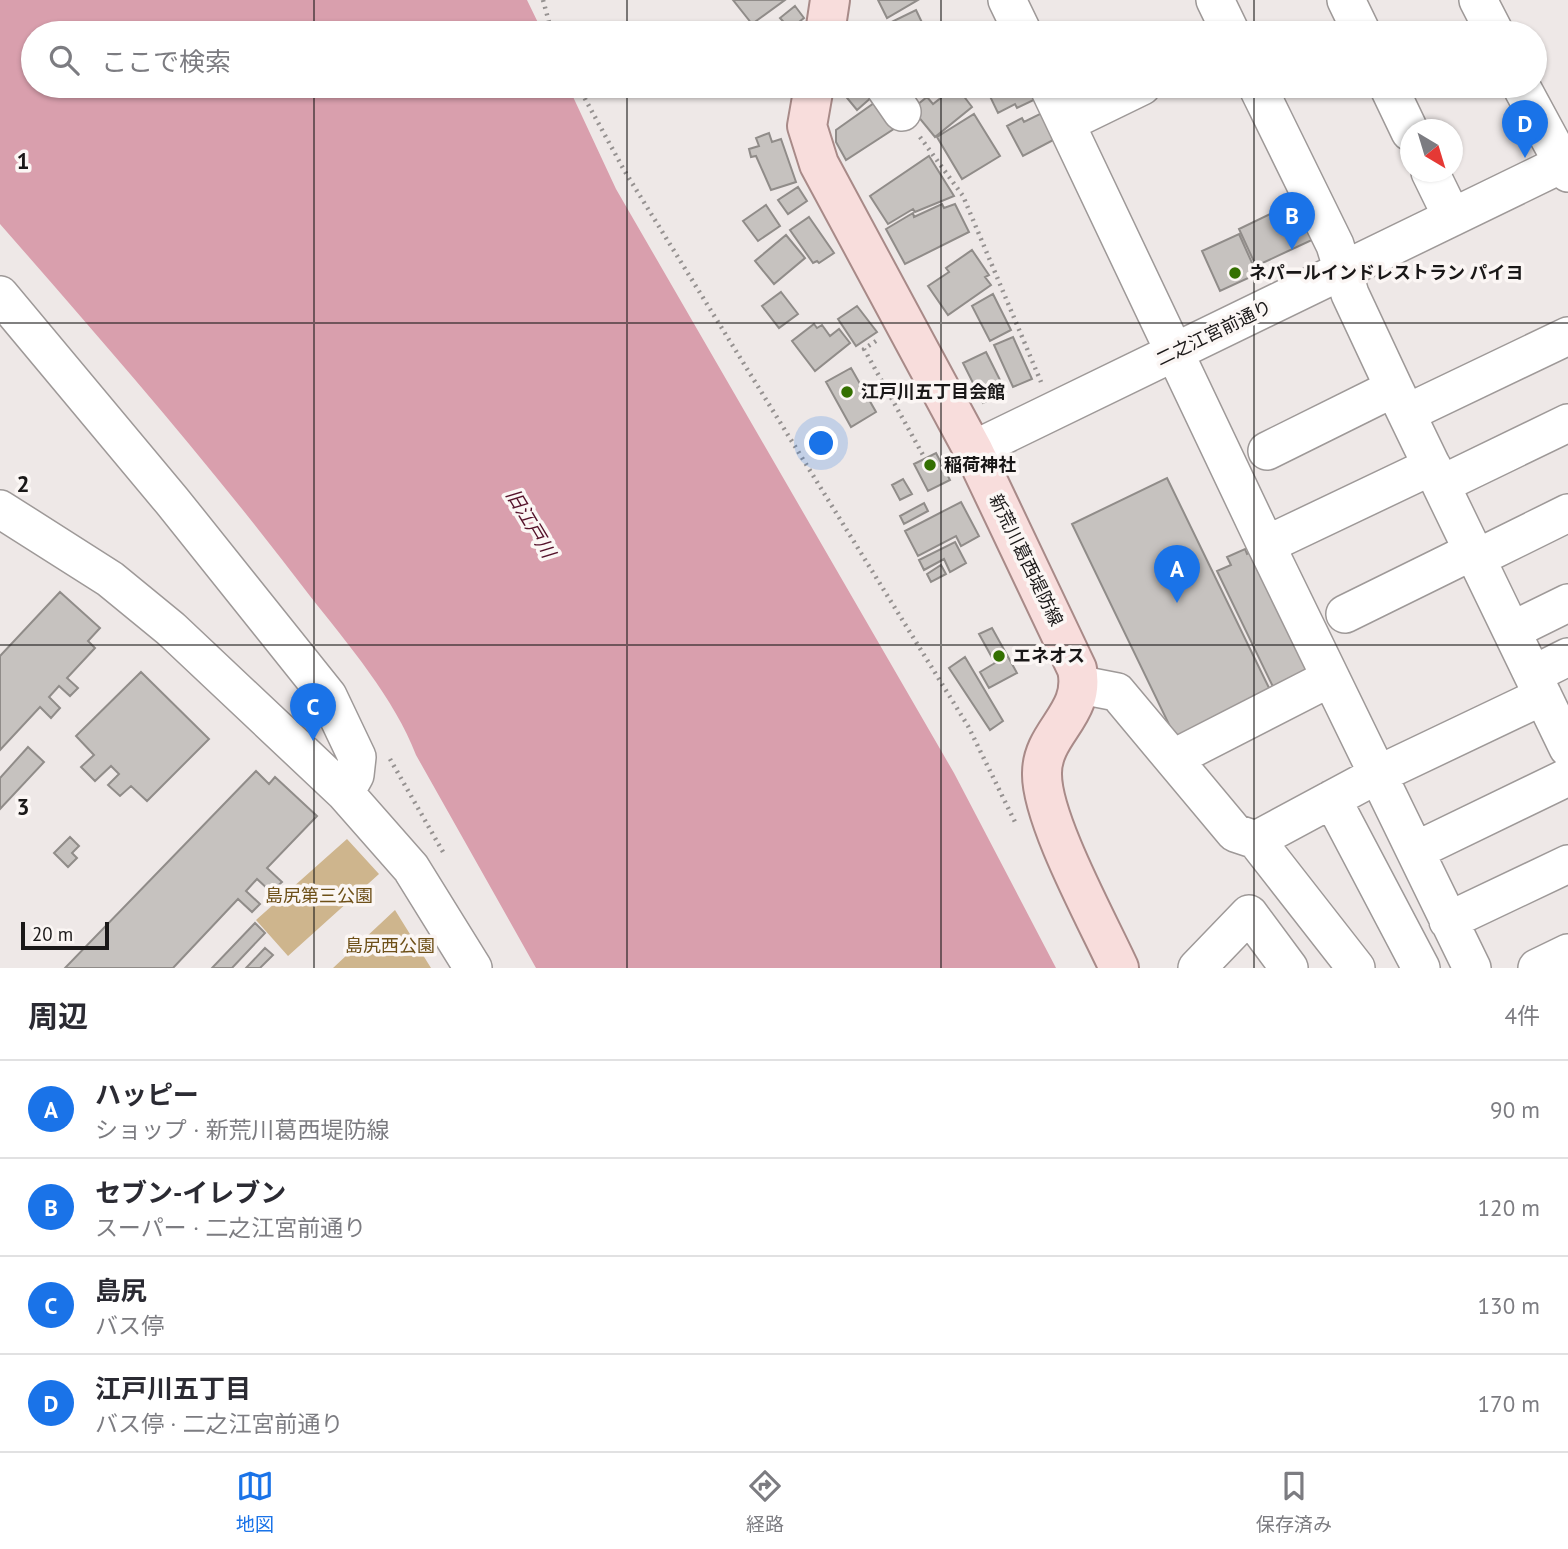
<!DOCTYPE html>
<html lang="ja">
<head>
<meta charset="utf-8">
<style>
  :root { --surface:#fff; --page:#f2f2f3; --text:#2b2b33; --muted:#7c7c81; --line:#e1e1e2; --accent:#1a73e8 }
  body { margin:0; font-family:"PT Sans","Noto Sans JP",sans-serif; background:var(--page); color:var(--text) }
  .compass { position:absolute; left:1400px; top:119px; width:63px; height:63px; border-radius:50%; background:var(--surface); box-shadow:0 2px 5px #0004; rotate:142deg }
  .scale { position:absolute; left:21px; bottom:18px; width:88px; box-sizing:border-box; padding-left:7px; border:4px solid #1a1818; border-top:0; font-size:19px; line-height:24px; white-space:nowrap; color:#1a1818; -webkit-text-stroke:5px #fbf6f4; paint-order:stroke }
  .you { position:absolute; left:822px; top:444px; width:24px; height:24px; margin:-18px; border:5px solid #fff; border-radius:50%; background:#1a73e8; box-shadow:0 0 0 10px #1a73e833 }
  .badge { display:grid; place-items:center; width:46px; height:46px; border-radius:50%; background:var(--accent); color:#fff; font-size:23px; font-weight:700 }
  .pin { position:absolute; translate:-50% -58px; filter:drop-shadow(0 2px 4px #0008) }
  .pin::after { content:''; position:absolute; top:37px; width:24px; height:21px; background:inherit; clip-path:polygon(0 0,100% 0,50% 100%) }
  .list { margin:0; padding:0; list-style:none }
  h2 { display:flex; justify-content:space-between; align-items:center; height:91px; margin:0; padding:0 28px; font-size:30px }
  h2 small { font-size:23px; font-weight:400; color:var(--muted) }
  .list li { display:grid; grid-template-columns:46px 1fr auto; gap:21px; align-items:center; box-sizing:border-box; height:98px; padding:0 28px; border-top:2px solid var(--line) }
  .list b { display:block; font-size:26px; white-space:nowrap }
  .list p { margin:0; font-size:23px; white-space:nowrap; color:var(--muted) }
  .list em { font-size:23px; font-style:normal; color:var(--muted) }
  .icon { flex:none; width:38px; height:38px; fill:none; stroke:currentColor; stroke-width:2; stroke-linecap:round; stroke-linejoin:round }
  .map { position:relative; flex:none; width:1568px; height:968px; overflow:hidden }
  .search { position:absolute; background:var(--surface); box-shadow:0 2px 5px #0004; left:21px; right:21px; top:21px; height:77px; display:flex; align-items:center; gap:18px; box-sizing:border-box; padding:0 24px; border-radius:38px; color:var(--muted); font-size:26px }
  .sheet { height:483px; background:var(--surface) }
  nav { display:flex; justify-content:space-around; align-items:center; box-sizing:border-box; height:98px; border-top:2px solid var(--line); background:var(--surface); font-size:19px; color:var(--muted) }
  nav a { display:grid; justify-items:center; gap:4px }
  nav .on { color:var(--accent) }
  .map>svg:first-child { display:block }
  .green { fill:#ceb58d }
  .water { fill:#d99fad }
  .building { fill:#c6c2bf; stroke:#908c89; stroke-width:2 }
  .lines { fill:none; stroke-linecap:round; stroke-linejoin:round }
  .minor-casing { stroke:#9e9998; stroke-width:40 }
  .major-casing { stroke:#a88a88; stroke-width:42 }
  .path { stroke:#969291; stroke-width:4.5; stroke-dasharray:2 5; stroke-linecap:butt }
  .minor { stroke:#fff; stroke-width:37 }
  .major { stroke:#f8dddc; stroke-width:38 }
  .grid { fill:none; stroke:#1a1818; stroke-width:2; stroke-opacity:0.55 }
  .poi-dot { fill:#347001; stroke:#fbf6f4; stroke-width:2.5 }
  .labels { text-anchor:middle; stroke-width:7; stroke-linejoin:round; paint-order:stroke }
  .poi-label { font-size:18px; font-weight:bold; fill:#1a1818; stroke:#fbf6f4; text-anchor:start }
  .street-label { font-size:18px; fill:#1a1818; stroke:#fbf6f4 }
  .park-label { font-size:18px; fill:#6e5018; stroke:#fbf6f4 }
  .water-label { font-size:19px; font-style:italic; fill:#541029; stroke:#fbf6f4 }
  .grid-label { font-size:23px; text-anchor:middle; font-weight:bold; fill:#1a1818; stroke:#fbf6f4; stroke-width:7; stroke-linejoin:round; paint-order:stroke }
</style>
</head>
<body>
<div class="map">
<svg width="1568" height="968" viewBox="0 0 1568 968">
  <rect width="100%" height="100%" fill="#eee8e7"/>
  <path class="green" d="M347,839L379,874L288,956L256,920Z
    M395,910L431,968H333Z"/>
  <path class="water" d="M0,0H527L543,33H33V86H568L616,189L954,773L1056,968H536L416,755C395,699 347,643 310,596C213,468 106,345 0,224Z"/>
  <path class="building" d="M733,0H785L752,24Z
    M878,0H918L887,18Z
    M795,6L804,18L790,29L780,18Z
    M916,10L927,33H869Z
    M878,86L881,89L857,110L838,87Z
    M956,86L972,107L935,137L912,109L927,97L933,104Z
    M985,86H1037L1042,96L1017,108L1015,104L998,113Z
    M1068,86H1109L1079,108Z
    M884,96L903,123L846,160L836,142V130Z
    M1046,111L1059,137L1023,156L1007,126L1022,118L1024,122Z
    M974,114L1000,156L962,179L937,137Z
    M769,133L772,142L781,139L796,182L771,190L756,156L751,157L749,149L759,146L756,138Z
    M929,156L954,196L915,212L913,209L888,224L870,196Z
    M798,187L807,201L788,214L778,200Z
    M1297,201L1314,239L1256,266L1239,229Z
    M942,204L944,208L955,204L969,232L905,264L886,229L913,213L914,217Z
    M766,205L780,226L758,241L743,221Z
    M809,217L834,253L819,263L817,261L813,263L790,230Z
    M1239,234L1257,274L1220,291L1202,251Z
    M786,235L805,258L774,284L755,261Z
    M972,250L989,275L985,277L991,285L948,315L928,286L949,272L946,268Z
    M781,292L798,314L779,328L762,306Z
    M993,294L1011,330L990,341L972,306Z
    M857,306L877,332L856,346L838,319Z
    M814,324L817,328L822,325L830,336L839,329L850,343L815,371L792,341Z
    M1013,337L1032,379L1013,387L994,345Z
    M986,352L1006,392L983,403L963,363Z
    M851,368L876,412L851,427L826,382Z
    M936,453L950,480L928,491L914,464Z
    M1167,478L1271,692L1176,739L1072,524Z
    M903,479L912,494L900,500L892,485Z
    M961,502L979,536L961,546L956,536L918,556L905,531Z
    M924,503L928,511L904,524L900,516Z
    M955,542L966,563L950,572L944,559L924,570L919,560Z
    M1260,548L1320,672L1276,693L1217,571L1231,565L1227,557L1245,549L1247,554Z
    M941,565L946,574L931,582L927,574Z
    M60,592L100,628L88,641L95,648L67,678L78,688L70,696L59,686L49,697L60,708L51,718L40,707L0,750V656Z
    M992,628L1017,673L989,688L980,672L995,663L979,634Z
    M965,657L1003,721L990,730L949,668Z
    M141,672L209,739L147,801L131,786L120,796L108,785L119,774L111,766L95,781L81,767L94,755L76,736Z
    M28,747L44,762L0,809V778Z
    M256,771L269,784L275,777L317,816L267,868L282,882L271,892L257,879L246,891L260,904L252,912L238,899L173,968H65Z
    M70,837L79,846L72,853L77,858L68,867L54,853Z
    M255,923L265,933L232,968H212Z
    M265,948L273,955L260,968H246Z"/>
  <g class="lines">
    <defs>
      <path id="minor" d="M1007,0L1023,33
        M1215,0L1231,33
        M1346,0L1362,33
        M1478,0L1495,33
        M884,86L902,112
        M1048,86L1266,545L1472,968
        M1257,86L1335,245L1350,294L1394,388L1568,748
        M1388,86L1410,132
        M1521,86L1568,173
        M1066,123L1142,86
        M1430,172L1452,217
        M0,295L172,501L328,696L357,757L355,775L345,793
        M1407,413L1568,336
        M973,450L1568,161
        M1267,451L1394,388
        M1442,484L1568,423
        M0,509L110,579L171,629L345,793L411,868L473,968
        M1266,545L1432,466
        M1477,558L1568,513
        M1345,614L1473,551
        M1513,630L1568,603
        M1534,674L1568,657
        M1081,685L1117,692L1235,833L1256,840L1377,775L1543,696
        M1174,758L1330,678
        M1332,799L1421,968
        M1256,840L1356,968
        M1415,851L1568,777
        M1448,921L1568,864
        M1197,968L1249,914L1289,968
        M1537,968L1568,953"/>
      <path id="major" d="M825,33L830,0
        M814,86L807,126L819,164L973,450L1077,669C1087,714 1042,732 1042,773C1041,819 1098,922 1119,968"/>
    </defs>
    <use href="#minor" class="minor-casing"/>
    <use href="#major" class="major-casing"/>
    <path class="path" d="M543,0L552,33
      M578,86L624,170L968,726L1015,822
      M920,137L963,196L1041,382
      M876,341L864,349L923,455
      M390,759L443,852"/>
    <use href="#minor" class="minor"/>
    <use href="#major" class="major"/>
  </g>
  <path class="grid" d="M314,0V33M627,0V33M941,0V33M1254,0V33M314,86V968M627,86V968M941,86V968M1254,86V968M0,323H1568M0,645H1568"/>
  <g class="poi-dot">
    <circle cx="1235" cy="273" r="7"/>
    <circle cx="847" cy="392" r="7"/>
    <circle cx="930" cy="465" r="7"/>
    <circle cx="999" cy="656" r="7"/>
  </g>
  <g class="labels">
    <g class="poi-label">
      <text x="1249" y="279">ネパールインドレストラン パイヨ</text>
      <text x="861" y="398">江戸川五丁目会館</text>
      <text x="944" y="471">稲荷神社</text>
      <text x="1013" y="662">エネオス</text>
    </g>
    <g class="street-label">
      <text transform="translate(1214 333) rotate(-26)" y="6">二之江宮前通り</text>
      <text transform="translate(1026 560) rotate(64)" y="6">新荒川葛西堤防線</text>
    </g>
    <g class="park-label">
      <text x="319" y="902">島尻第三公園</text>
      <text x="390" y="952">島尻西公園</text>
    </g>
    <g class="water-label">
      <text transform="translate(531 523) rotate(59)" y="7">旧江戸川</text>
    </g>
  </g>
  <g class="grid-label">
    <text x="23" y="169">1</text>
    <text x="23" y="492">2</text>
    <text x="23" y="815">3</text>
  </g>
</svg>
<svg class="compass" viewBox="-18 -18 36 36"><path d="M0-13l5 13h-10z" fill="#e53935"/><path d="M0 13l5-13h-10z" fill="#7c7c81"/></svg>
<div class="scale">20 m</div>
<div class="you"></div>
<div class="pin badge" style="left:1177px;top:603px">A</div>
<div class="pin badge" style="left:1292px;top:250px">B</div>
<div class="pin badge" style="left:313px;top:741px">C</div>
<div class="pin badge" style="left:1525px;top:158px">D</div>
<div class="search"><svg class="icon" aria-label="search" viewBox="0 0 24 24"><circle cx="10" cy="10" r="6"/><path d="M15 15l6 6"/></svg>ここで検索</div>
</div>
<section class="sheet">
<h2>周辺<small>4件</small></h2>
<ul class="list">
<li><span class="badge">A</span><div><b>ハッピー</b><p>ショップ · 新荒川葛西堤防線</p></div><em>90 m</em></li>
<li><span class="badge">B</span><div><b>セブン-イレブン</b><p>スーパー · 二之江宮前通り</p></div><em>120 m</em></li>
<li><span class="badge">C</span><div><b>島尻</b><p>バス停</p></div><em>130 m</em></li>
<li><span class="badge">D</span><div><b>江戸川五丁目</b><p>バス停 · 二之江宮前通り</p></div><em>170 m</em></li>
</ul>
</section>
<nav>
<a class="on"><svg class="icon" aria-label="map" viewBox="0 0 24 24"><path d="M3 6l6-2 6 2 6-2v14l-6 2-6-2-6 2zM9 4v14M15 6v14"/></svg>地図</a>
<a><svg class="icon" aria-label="directions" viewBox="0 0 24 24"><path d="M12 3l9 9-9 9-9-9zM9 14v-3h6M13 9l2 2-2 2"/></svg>経路</a>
<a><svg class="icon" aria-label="saved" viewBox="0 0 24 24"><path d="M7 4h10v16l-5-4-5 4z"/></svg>保存済み</a>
</nav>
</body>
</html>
